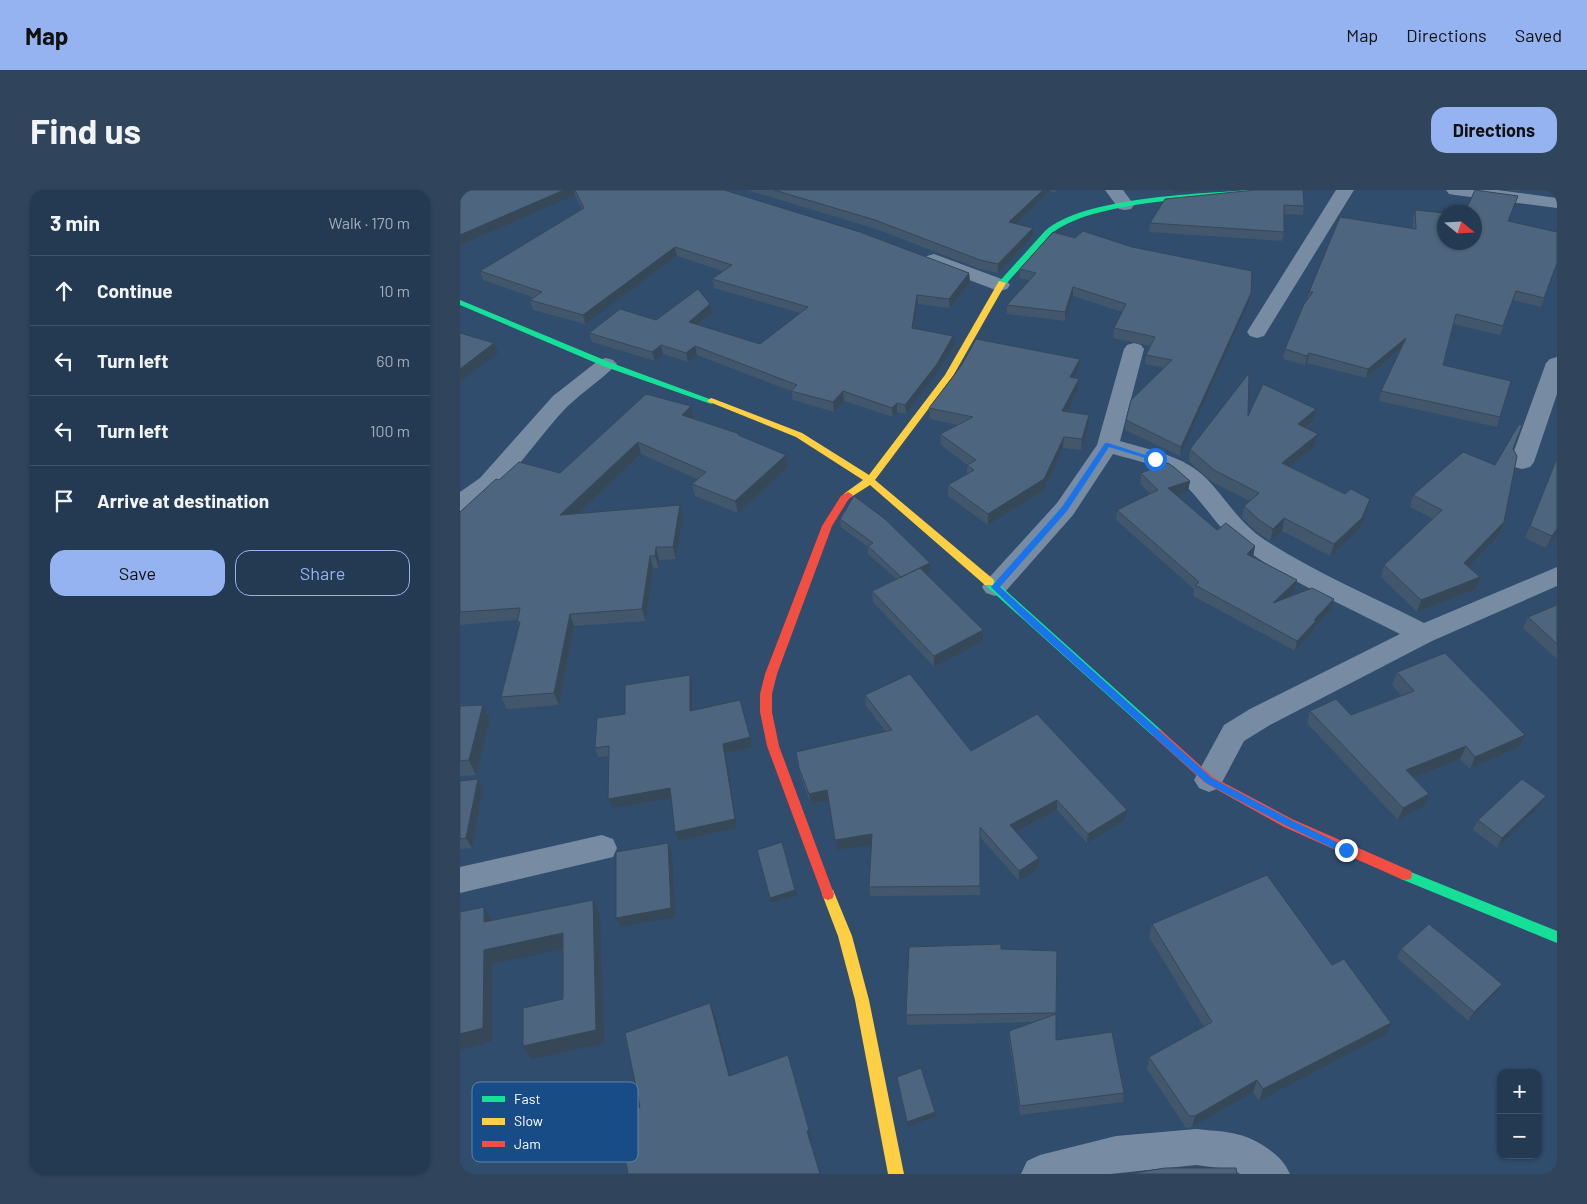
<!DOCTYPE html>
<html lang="en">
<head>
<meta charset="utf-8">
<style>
  :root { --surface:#243a52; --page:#30455c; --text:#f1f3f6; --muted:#a3adb8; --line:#415469; --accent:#95b2f1 }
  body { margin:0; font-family:Barlow,sans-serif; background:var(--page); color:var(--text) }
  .controls { position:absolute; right:15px; bottom:15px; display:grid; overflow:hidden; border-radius:10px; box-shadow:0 1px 4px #0004 }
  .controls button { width:45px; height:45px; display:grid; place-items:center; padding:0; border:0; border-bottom:1px solid var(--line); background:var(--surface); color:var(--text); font:25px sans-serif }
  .compass { position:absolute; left:977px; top:15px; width:45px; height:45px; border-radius:50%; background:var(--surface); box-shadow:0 1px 4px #0004; rotate:108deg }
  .stop { position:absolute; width:15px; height:15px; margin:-11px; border:4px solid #1a73e8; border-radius:50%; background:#fff }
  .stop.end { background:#1a73e8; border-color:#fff; box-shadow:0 1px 5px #0008 }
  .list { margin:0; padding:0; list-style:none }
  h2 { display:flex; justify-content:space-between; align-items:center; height:65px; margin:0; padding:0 20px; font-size:21px }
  h2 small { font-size:16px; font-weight:400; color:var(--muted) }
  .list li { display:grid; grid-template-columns:32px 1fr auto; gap:15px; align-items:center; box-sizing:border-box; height:70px; padding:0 20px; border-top:1px solid var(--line) }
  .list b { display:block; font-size:19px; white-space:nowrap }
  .list em { font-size:16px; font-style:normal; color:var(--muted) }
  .actions { display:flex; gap:10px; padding:15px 20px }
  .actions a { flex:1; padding:11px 0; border:1px solid var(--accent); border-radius:15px; text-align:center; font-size:18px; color:var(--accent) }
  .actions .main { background:var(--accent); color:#111 }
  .icon { flex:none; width:28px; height:28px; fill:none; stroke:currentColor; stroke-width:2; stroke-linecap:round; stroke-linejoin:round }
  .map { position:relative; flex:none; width:1097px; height:984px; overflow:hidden; border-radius:15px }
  header { display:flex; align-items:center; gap:30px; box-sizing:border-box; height:70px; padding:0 25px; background:var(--accent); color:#111 }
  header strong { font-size:24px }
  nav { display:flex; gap:28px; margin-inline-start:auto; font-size:18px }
  .intro { display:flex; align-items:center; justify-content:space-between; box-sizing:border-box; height:120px; padding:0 30px }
  h1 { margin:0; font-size:35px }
  .button { padding:12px 22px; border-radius:15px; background:var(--accent); color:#111; font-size:18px; font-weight:700 }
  main { display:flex; gap:30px; padding:0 30px }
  aside { flex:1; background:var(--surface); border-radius:15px; box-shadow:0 1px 4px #0004 }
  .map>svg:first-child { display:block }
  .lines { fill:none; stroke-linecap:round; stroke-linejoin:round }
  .street { fill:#778ca3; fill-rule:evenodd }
  .fast { fill:#16e098; fill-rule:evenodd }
  .slow { fill:#ffcf43; fill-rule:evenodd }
  .jam { fill:#f24e42; fill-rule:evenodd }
  .wall { fill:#42576c }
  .shaded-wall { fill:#364758 }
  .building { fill:#4d657e; stroke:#364758 }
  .route { fill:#1a73e8 }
  .key { fill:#174c87; stroke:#5d82ab; stroke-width:1 }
  .key-label { font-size:14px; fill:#fff }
</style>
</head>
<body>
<header>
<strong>Map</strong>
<nav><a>Map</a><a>Directions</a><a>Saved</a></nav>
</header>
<div class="intro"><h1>Find us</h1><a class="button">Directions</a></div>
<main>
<aside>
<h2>3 min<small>Walk · 170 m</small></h2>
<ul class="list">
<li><svg class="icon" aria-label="ahead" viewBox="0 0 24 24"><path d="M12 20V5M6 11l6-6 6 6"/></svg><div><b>Continue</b></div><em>10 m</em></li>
<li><svg class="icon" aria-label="left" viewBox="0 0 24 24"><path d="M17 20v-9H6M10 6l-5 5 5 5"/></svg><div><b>Turn left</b></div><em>60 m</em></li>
<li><svg class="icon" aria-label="left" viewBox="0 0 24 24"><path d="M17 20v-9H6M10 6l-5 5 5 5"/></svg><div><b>Turn left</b></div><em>100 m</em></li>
<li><svg class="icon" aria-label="arrive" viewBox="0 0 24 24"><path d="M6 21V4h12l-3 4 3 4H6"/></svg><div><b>Arrive at destination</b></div></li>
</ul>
<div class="actions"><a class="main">Save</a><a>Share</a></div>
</aside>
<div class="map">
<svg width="1097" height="984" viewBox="0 0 1097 984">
  <rect width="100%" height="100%" fill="#304d6e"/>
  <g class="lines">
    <path class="street" d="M645,0H663L674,15L671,19L665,20L659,19Z
      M876,0H894L804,146L797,148L790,146L787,142Z
      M986,0H1037L1097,8V18L995,5L989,4Z
      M474,64L547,91L550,95L547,99L540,101L533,99L467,74L464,70L467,66Z
      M674,153L681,155L684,159L660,251C690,260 725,266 747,289C767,310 779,333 805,350C854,382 911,406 964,433L1097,377V396L972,451L810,535L784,551L759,598L749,602L739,598L734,590L764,535L790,519L940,444C890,418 832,393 786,360C755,339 743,307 714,286C698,274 673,270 653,264L613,325L544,403L535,406L526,403L522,397L526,391L597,313L637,255L664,159L667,155Z
      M1097,167V204L1074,272L1070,277L1062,279L1054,277L1050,272L1086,173L1090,169Z
      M146,168L153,170L157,174L153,178C139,191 123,202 109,215C79,244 39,311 0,322V302L20,288L93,206L139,170Z
      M142,645L153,649L157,658L153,667L0,703V677Z
      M736,939C764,942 783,941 807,958C818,966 824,971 830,984H780L774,980L736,975L650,984H561L567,971L580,965L656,946Z"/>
    <path class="fast" d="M790,0H819L815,2C760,7 630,9 590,45L545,95L538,93L585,41C623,7 738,4 790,0Z
      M0,110L149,172L255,211L251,214L248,213L143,176L0,115Z
      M529,388L533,389L701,540L703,543L701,546H693L525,395L524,392Z
      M946,680L1097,741V753L941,689L940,685L941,681Z"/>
    <path class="slow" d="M539,91L546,93L493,186L415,290L533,389L534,392L533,395H525L410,295L391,307H385L383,305L385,303L403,290L336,247L247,211L251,208L254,209L342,243L409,285L485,185Z
      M368,698L373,700L392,746L409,810L444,984H428L395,810L378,746L362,704L363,700Z"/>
    <path class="jam" d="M388,302L393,305L388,310L372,336L317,484L312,504V522L319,556L374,704L373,708L368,710L363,708L362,704L307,556L300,522V504L305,484L362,336L381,306Z
      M697,539L701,540L753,587L832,629L951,681L952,685L951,689L946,690L941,689L824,637L745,593L693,546L691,543L693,540Z"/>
  </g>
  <path class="wall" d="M0,0H264L509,83L510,92L490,118L458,114L454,138L494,155L477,183L446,224L437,222L433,227L384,211L374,222L333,210L331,201L237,165L228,172L203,164L195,171L132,152L129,143L196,130L250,114L252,123L239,135L300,154L340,123L254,98L252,89L263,81L217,66L125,134L73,120L70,110L75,108L23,90L20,81L122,19L115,5Z
    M287,0H597L594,3L590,1L556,34L573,38V46L538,83L520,79L416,39Z
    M795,0L844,16L843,25L824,24V42L822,51L689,42L690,33Z
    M1043,0H1061L1060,1Z
    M1081,0H1097V2Z
    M1058,6L1048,31L1097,73L1081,117L1053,110L1040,145L993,134L983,175L1040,227L1037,237L919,211L921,201L940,160L906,188L847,173L845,175L823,169L825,159L847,109L849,102L953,38V29L955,20L984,52Z
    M560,79L791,103L789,112L720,266L665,240L666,230L704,178L685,174L686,165L691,156L653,148L654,138L662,122L613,106L605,131L547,124V115L569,90L560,88Z
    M620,169L619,180L615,188L619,189L618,200L607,222L629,225V236L621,260L603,258L584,300L528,335L488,306V295L507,284V275L481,255L480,244L498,235L470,229L469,218Z
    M856,219L853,231L846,238L858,244L855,256L829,277L885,304L910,309L907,321L899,340L870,366L822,341L810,351L797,342L782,328L784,316L790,311L752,292L729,271L730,259L788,226Z
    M233,228L280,244V246L326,265L328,277L278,323L235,306L232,294L237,289L181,264L118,324L223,327L216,369L199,370V378H193L186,431L114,436L99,515L47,519L41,507L59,437L57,432V430L0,435V322L39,290L100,283Z
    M1097,268V344L1086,358L1065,348Z
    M1035,275L1044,332L1040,344L1008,376L1016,399L957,422L921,387L924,375L973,329L950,317L953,305Z
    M681,283L730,291L728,301L716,305L757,340L795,356L793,367L837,390L835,400L827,407L871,419L855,437L853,441L835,461L733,406L734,399L656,330L657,320L690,304L680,293Z
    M380,329L471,381L465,383L523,440V451L474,477L413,412L412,401L436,389L408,364V357L381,337Z
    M1097,415V469L1063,438L1068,427Z
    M937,482L1059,557L1010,579L1000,569L954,588L969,604L964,616L938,630L847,533L850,521L891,525L941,505L932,495Z
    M230,485L232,495L233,521L280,510L292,557L266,563L277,638L218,651L215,642L211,608L152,618L148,609L149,566L138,567L135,558L165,524Z
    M405,505L511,561L665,630L627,653L597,620L556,642L579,678L559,691L520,647V705L410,706L409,697L412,654L377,660L369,610L351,614L341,588L336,562L426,542L406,516Z
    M23,515L30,530L16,585L0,586V516Z
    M18,589L23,599L12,658L0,659V591Z
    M1086,606L1080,616L1037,658L1013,640L1018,630Z
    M692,734L872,775L925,845L799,911L793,902L732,937L726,938L687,879L689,867L744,837L689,747Z
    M541,759L597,761L596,850L664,903L663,912L560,925L549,850V841L574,832L447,835L446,825Z
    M941,759L1036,803L1008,831L937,768Z"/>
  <path class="shaded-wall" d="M104,0H114L115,5L0,55V45Z
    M583,0H590V1L549,41V32Z
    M714,0H744L714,3Z
    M573,38V46L538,83V74Z
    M215,57L217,66L125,134L123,125Z
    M509,83L510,92L490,118L489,109Z
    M613,97V106L605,131V122Z
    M791,103L789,112L720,266L721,257Z
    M457,105L458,114L452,147V138Z
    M250,114L252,123L231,141L229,132Z
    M493,146L494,155L477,183L446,224L445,215Z
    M946,148L943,157L906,188L908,179Z
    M34,153L38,163L0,192V179Z
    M201,155L203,164L195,171L192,162Z
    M235,156L237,165L228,172L226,163Z
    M849,163L847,173L845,175L847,166Z
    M620,169L619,180L609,198L610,187Z
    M619,189L618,200L602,232V221Z
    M383,201L384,211L374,222L373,212Z
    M437,213V222L433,227L432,218Z
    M231,216L233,228L225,237L222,225Z
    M856,219L853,231L836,246L838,234Z
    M629,225V236L621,260L622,249Z
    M858,244L855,256L819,285L822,273Z
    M604,247L603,258L584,300L528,335V324Z
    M178,252L181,264L104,337L100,325Z
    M326,265L328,277L278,323L275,311Z
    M730,291L728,301L707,309L708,298Z
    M910,309L907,321L899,340L870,366L874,354Z
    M220,315L223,327L216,369L213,357Z
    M824,328L822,341L810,351L813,339Z
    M1044,332L1040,344L1000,385L1004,373Z
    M1097,339V344L1086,358L1092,346Z
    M795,356L793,367L787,364Z
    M196,357L199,370V378L195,366Z
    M190,366L193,378L186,431L182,419Z
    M470,373L471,381L442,395V387Z
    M1020,387L1016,399L957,422L961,410Z
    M837,390L835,400L810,423L813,413Z
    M874,409L871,419L855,437L853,441L835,461L837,451L854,430Z
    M110,424L114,436L99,515L94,503Z
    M523,440V451L474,477V466Z
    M230,485L232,495L233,531L230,521Z
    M23,515L30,530L16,585L9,570Z
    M1065,545L1059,557L1010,579L1015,567Z
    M290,547L292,557L266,563L277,638L218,651L215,642L263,554Z
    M1006,556L1000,569L941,593L946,580Z
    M18,589L23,599L12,658L6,648Z
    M210,598L213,608L152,618L148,609Z
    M367,600L369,610L351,614L349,604Z
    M969,604L964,616L938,630L943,618Z
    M1086,606L1080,616L1037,658L1042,648Z
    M597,610V620L550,645V635Z
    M667,620L665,630L627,653L628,644Z
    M412,644L414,654L377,660L375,650Z
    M208,653L212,663L215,727L161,737L156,728Z
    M579,668V678L559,691V681Z
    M335,700L337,705L311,713L310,708Z
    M133,710L140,724L144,853L71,869L63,856L136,840Z
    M24,717L32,731L24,732Z
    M103,743L110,757L32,774V851L0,860V844L24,760Z
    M1042,794L1036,803L1008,831L1014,822Z
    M250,813L255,825L273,897L269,886Z
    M931,833L925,845L799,911L803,899Z
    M331,877L352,951L350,952L347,941Z
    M797,890L793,902L732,937L735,926Z
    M475,922L476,926L448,936L447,932Z"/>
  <path class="building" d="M0,0H104L0,45Z
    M115,0H264L400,42L509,83L489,109L457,105L452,138L493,146L477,174L445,215L437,213L432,218L383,201L373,212L331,201L337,195L235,156L226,163L201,155L192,162L129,143L160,119L196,130L238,99L250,114L229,132L300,154L348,117L252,89L272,75L215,57L123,125L70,110L82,102L20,81L124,18Z
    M314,0H583L549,32L573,38L538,74L520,70L415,30Z
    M795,0H843L844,16L824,15V42L690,33L705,9Z
    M1015,0L1058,6L1048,31L1097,42V73L1084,108L1056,101L1043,136L996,124L983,175L1051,191L1040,227L921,201L946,148L908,179L849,163L847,166L825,159L844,114L853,102H849L880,27L956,39L955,20L984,23V52H1014V22H1005Z
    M623,41L672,57L792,81L791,103L721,257L666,230L671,210L712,170L686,165L695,147L654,138L666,114L613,97L605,122L547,115L576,83L560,79L593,42L615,48Z
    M0,143L34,153L0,179Z
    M516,149L620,169L610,187L619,189L602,221L629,225L622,249L604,247L584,289L528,324L488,295L514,280L507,275L516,270L480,244L513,227L469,218L501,176Z
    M789,183L788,226L803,194L856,219L838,234L858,244L822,273L885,304L891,299L910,309L902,328L874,354L824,328L813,339L799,330L784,316L799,303L754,280L730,259Z
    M186,204L231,216L222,225L280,244L278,245L326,265L275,311L232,294L246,282L178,252L100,325L220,315L213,357H196L195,366H190L182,419L110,424L94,503L41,507L60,432H57L60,418L0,422V322L36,289L39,290L59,272L100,283Z
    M1059,234L1062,235L1053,259L1057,266L1044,332L1004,373L1020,387L961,410L924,375L982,320L953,305L1003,262L1035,275Z
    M1097,268V339L1092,346L1070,336Z
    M708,273L714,277L730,291L708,298L757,340L766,333L795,356L787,364L837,390L813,413L852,398L874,409L854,430L856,431L837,451L735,395L739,392L657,320L698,300L681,283Z
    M394,306L425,329L470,373L441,387L408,356L413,353L380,329Z
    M460,378L523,440L474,466L412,401Z
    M1097,415V454L1068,427Z
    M985,463L1065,545L1015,567L1006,556L946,580L969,604L943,618L850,521L876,509L891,525L954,501L937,482Z
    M450,484L511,561L577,524L667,620L628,644L597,610L550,635L579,668L559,681L520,637V696L409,697L412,644L375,650L367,600L349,604L339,578L336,562L432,540L405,505Z
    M230,485V521L280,510L290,547L263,554L275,629L215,642L210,598L148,609L149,556L135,558L137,528L165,524V495Z
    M23,515L9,570L0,571V516Z
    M18,589L6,648L0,649V591Z
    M1062,589L1086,606L1042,648L1018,630Z
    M322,652L335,700L310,708L297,660Z
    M208,653L211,718L156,728V662Z
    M807,685L872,775L884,769L931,833L803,899L797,890L735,926H729L689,867L752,832L692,734Z
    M133,710L136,840L63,856V818L103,809V743L24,760L23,838L0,844V722L24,717V732Z
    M969,734L1042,794L1014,822L941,759Z
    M541,754V759L597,761L596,823L446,825L449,757Z
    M250,813L269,886L328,865L349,940L347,941L360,984H168L158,925L180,917L165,843Z
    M596,824V850L652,842L664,903L560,916L549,841Z
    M461,878L475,922L447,932L437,887Z
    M705,978H776L777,984H668Z"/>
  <path class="route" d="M648,253L698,269L695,271L649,257L607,321L540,397L752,588L831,630L889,658V663H883L825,635L746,593L566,431L531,397L602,317L645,253Z"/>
  <rect x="12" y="892" width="166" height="80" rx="8" class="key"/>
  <rect x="22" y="906" width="23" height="6" fill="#16e098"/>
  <rect x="22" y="928" width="23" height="7" fill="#ffcf43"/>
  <rect x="22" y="951" width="23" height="6" fill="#f24e42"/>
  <g class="key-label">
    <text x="54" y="914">Fast</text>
    <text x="54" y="936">Slow</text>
    <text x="54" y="959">Jam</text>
  </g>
</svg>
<div class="controls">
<button>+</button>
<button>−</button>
</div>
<svg class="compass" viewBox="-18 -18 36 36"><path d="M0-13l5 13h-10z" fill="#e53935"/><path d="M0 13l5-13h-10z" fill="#a3adb8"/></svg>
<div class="stop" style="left:695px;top:269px"></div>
<div class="stop end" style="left:886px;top:660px"></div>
</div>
</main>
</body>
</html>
